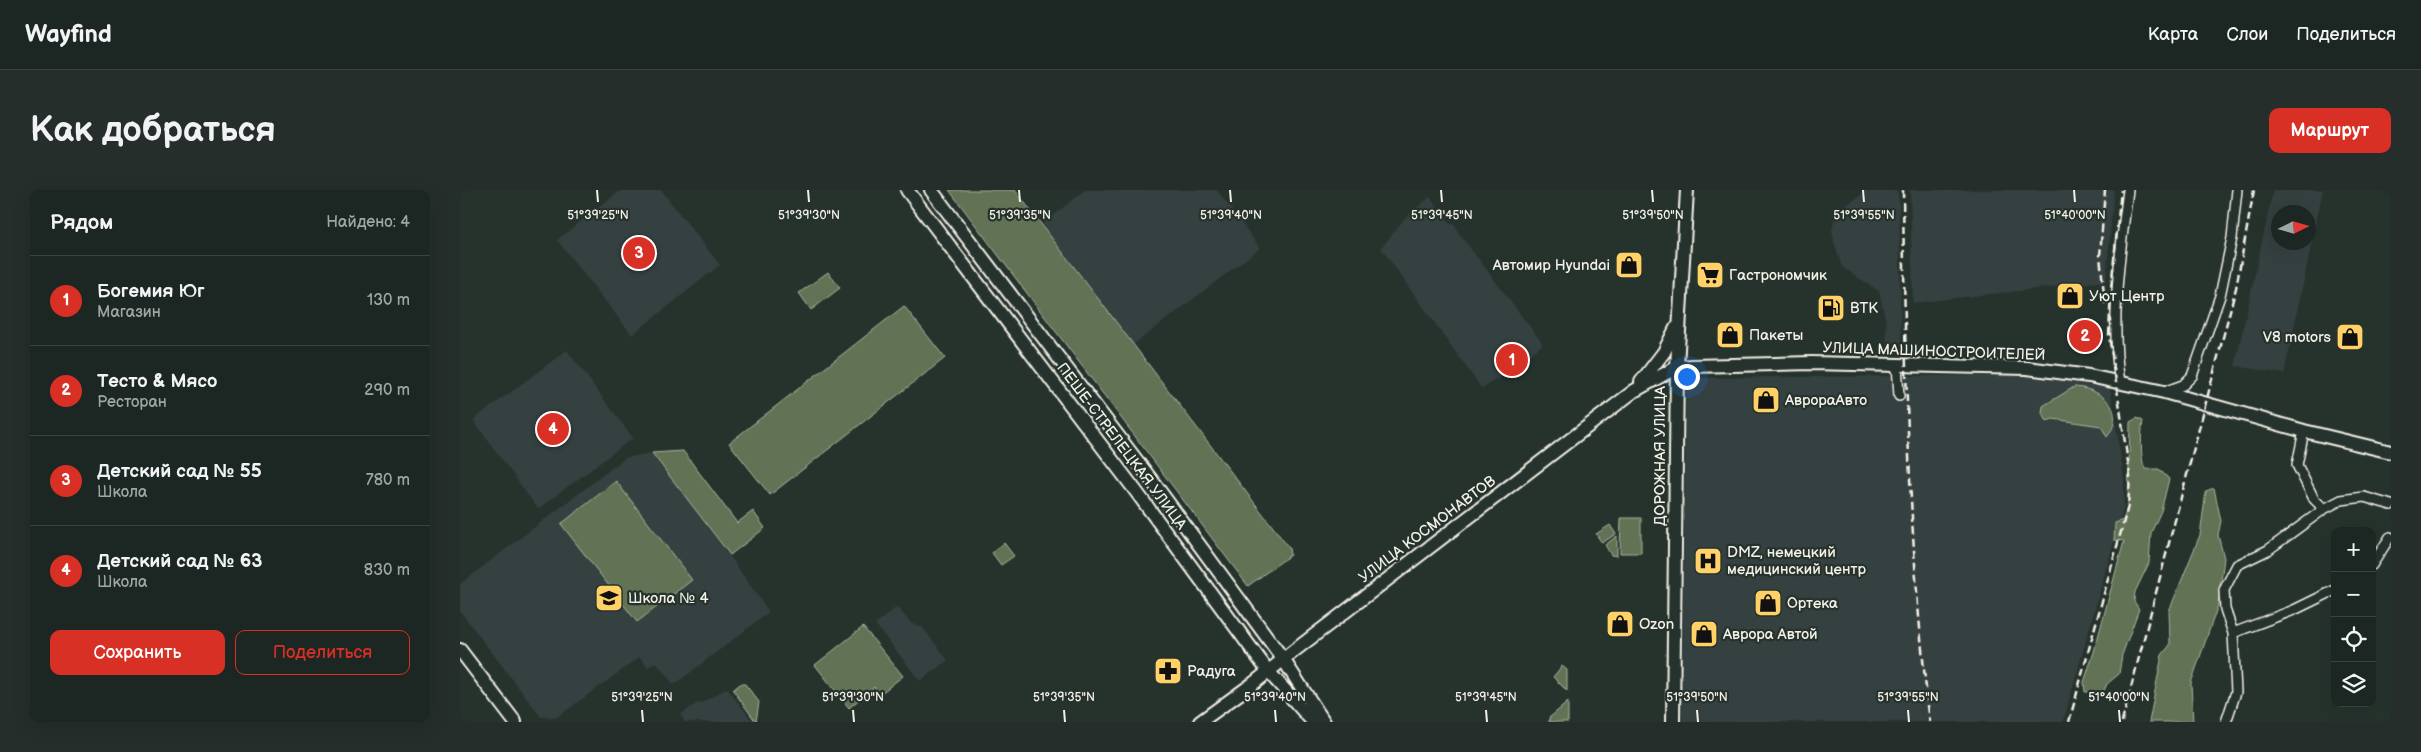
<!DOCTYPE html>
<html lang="ru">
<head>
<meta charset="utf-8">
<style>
  :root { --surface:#1c2622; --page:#252e2a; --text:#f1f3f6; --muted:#a0a5a5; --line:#3a4340; --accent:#d93025 }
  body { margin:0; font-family:"Balsamiq Sans",sans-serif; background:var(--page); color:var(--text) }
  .controls { position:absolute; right:15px; bottom:15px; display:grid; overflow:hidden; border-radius:10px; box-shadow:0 5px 20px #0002 }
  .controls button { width:45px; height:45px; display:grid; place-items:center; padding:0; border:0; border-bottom:1px solid var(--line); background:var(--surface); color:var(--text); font:25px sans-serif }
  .compass { position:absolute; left:1811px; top:15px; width:45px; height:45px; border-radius:50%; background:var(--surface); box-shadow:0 5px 20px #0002; rotate:85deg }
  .you { position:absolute; left:1226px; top:186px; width:18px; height:18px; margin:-12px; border:4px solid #fff; border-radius:50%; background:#1a73e8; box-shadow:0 0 0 8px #1a73e833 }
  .badge { display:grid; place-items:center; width:32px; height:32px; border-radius:50%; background:var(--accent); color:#fff; font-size:16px; font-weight:700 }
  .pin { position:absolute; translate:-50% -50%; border:2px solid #fff; box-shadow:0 1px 5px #0006 }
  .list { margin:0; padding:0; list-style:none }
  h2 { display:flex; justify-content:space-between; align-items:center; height:65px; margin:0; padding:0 20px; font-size:21px }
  h2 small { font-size:16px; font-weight:400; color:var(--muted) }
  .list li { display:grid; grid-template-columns:32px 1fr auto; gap:15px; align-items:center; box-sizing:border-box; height:90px; padding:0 20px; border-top:1px solid var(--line) }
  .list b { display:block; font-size:19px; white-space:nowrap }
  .list p { margin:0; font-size:16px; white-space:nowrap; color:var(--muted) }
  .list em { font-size:16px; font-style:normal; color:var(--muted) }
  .actions { display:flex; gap:10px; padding:15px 20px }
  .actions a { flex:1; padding:11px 0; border:1px solid var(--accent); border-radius:10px; text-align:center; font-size:18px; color:var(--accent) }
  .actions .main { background:var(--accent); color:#fff }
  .icon { flex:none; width:28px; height:28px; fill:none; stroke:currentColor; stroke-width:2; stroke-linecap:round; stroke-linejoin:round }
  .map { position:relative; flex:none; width:1931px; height:532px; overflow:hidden; border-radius:10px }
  header { display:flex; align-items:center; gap:30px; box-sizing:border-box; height:70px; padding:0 25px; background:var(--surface); border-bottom:1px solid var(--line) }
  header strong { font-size:24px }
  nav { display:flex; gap:28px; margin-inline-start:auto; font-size:18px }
  .intro { display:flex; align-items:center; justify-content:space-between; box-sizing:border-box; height:120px; padding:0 30px }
  h1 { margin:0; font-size:35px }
  .button { padding:12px 22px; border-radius:10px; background:var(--accent); color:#fff; font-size:18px; font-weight:700 }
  main { display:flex; gap:30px; padding:0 30px }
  aside { flex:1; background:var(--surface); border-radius:10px; box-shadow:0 5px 20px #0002 }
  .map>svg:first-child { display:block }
  .built { fill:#363f3f; fill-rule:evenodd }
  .green { fill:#627355; stroke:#abb29e }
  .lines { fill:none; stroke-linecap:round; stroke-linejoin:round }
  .street-casing { stroke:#f4f1e8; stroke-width:12 }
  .secondary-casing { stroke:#f4f1e8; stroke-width:16 }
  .street { stroke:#26332d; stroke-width:9 }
  .secondary { stroke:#26332d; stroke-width:12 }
  .rail { stroke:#f4f1e8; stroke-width:2.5; stroke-dasharray:8 4; stroke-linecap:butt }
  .ticks { fill:none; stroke:#f4f1e8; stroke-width:2 }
  .labels { text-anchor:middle; stroke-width:4.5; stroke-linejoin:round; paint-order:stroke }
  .poi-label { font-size:15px; fill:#f4f1e8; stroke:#26332d; text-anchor:start }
  .street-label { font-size:15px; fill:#f4f1e8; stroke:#26332d }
  .ticks-label { font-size:12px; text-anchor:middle; fill:#f4f1e8; stroke:#26332d; stroke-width:4.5; stroke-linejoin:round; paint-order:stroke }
</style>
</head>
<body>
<header>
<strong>Wayfind</strong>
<nav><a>Карта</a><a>Слои</a><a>Поделиться</a></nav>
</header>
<div class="intro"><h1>Как добраться</h1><a class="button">Маршрут</a></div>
<main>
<aside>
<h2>Рядом<small>Найдено: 4</small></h2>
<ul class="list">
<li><span class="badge">1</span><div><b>Богемия Юг</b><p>Магазин</p></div><em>130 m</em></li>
<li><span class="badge">2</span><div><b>Тесто &amp; Мясо</b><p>Ресторан</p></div><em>290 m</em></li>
<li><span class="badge">3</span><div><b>Детский сад № 55</b><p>Школа</p></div><em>780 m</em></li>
<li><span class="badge">4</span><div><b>Детский сад № 63</b><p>Школа</p></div><em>830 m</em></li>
</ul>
<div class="actions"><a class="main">Сохранить</a><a>Поделиться</a></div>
</aside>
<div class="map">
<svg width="1931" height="532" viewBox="0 0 1931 532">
  <rect width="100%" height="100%" fill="#26332d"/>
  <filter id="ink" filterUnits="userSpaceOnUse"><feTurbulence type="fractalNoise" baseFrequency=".02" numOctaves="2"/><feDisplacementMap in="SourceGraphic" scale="10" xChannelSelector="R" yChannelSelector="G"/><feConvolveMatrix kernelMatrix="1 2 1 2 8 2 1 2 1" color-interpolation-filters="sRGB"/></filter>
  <g filter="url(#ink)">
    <path class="built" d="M161,0H201L260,75L172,145L97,50Z
      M625,0H757L800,58L673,155L582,34Z
      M1403,0H1437L1439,10L1441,153L1434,154H1427L1426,132L1419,101L1382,77L1374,52L1372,39L1376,22L1401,5Z
      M1450,0H1654L1646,91L1453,113Z
      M1813,0H1863L1824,184L1775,176ZM1818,22H1848V52H1818Z
      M970,7L990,34H995L998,42L1083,154L1038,190L1036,188L1022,199L921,58L945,28Z
      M107,160L173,248L78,319L13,230Z
      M1566,185L1650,198L1664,288V316L1603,532H1222L1226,188Z
      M192,263L267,362L309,422L214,495L196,472L188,477L180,467L96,528L81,527L0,421V394L165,268Z
      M437,417L452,434L462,437L488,470L460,491L415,434Z
      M267,498L293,532H225L220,525L237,513H241Z"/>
    <path class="green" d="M489,0H555L829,358L830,365L788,396Z
      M368,82L380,98L351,120L339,103Z
      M444,116L485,168L310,305L269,253Z
      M1614,197C1641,198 1668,220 1647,247L1641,236L1593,229L1587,231L1582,223L1583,216Z
      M1677,228L1683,231C1681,243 1680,269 1685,279H1699L1709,289L1701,321L1691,343L1689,373L1675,402L1674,411L1679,419L1662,465L1659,484L1647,494L1642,505L1637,509L1633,502H1625L1624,492L1634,462L1664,351L1654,350L1655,333L1663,330L1668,316L1670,232Z
      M223,261L277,333L293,321L305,338L270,365L192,263Z
      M156,291L232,390L177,432L101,334Z
      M1754,298L1761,331L1758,345L1764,368L1758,415L1731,493L1733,532H1689L1702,465L1710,455L1709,421L1740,345L1746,301Z
      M1161,328H1181V363H1160Z
      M1150,335L1156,344L1142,353L1136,344Z
      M1157,346V366L1151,365L1145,355Z
      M544,353L554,366L541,375L532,363Z
      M403,437L443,486L420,504L414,497L389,518L355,475Z
      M1102,476L1107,480V501L1093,487Z
      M280,494H285L299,512L296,532L273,500Z
      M1108,512V532H1089V528Z"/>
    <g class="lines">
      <defs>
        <path id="street" d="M1437,174L1439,206
          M1660,193C1650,128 1660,64 1668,0
          M1704,202L1723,195L1732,186L1760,106L1772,48L1777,0
          M1844,241L1837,275L1854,309L1864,319
          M1912,375L1930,347
          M1773,443L1834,420L1875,400
          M1766,532L1776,502L1773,443L1765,419L1764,400L1777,375L1808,360L1864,319L1881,310L1904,307L1931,315"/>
        <path id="secondary" d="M447,0L675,300L808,481L853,532
          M471,0L690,288L823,469L864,532
          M1181,192L1204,162L1216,138
          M0,460L55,532
          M740,532L794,493L835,460L1174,201L1217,177L1232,176L1351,173L1567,178L1629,186L1704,202L1844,241L1931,262
          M1213,532L1217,177L1227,0"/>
      </defs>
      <use href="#street" class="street-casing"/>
      <use href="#secondary" class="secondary-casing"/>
      <use href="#street" class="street"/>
      <use href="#secondary" class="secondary"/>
      <path class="rail" d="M1443,0C1445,178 1448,355 1470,532
        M1645,114L1640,66L1645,0
        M1609,532L1668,316L1670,286L1649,145L1651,99L1661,0
        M1662,532L1776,98L1794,0"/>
    </g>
  </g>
  <path class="ticks" d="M137,0L138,12M348,0L349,12M559,0L560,12M770,0L771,12M981,0L982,12M1192,0L1193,12M1403,0L1404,12M1614,0L1615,12M182,520L183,532M393,520L394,532M604,520L605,532M815,520L816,532M1026,520L1027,532M1237,520L1238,532M1448,520L1449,532M1659,520L1660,532"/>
  <defs>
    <symbol id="shop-square" viewBox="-11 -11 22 22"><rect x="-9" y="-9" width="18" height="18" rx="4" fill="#ffd166" stroke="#26332d"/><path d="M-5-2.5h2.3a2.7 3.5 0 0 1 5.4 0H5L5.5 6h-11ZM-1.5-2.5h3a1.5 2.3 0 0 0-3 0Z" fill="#111"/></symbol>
    <symbol id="supermarket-square" viewBox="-11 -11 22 22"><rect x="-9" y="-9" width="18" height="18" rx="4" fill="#ffd166" stroke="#26332d"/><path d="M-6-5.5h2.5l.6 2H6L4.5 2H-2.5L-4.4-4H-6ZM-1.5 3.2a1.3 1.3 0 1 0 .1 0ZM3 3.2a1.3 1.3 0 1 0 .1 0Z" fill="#111"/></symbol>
    <symbol id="fuel-square" viewBox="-11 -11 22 22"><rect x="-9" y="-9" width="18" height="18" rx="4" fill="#ffd166" stroke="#26332d"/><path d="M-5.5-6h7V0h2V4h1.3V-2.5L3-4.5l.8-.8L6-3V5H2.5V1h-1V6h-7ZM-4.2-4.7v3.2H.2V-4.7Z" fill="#111"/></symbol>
    <symbol id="hospital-square" viewBox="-11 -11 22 22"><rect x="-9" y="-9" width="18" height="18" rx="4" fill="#ffd166" stroke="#26332d"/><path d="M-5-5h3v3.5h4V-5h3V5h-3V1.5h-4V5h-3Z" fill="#111"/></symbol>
    <symbol id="school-square" viewBox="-11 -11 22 22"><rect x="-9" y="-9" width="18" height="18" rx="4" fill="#ffd166" stroke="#26332d"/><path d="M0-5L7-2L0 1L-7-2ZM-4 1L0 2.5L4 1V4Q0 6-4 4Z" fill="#111"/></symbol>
    <symbol id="pharmacy-square" viewBox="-11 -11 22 22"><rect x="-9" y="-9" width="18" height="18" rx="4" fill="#ffd166" stroke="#26332d"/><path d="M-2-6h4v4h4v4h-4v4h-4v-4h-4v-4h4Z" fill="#111"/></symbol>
  </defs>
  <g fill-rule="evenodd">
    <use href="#shop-square" x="1153" y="59" width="32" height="32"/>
    <use href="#supermarket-square" x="1234" y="69" width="32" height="32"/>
    <use href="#shop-square" x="1594" y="90" width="32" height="32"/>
    <use href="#fuel-square" x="1355" y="102" width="32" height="32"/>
    <use href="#shop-square" x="1254" y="129" width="32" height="32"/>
    <use href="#shop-square" x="1874" y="131" width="32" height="32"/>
    <use href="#shop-square" x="1290" y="194" width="32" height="32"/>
    <use href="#hospital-square" x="1232" y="355" width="32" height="32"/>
    <use href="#school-square" x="133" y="392" width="32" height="32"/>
    <use href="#shop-square" x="1292" y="397" width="32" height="32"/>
    <use href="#shop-square" x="1144" y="418" width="32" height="32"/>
    <use href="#shop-square" x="1228" y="428" width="32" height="32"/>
    <use href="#pharmacy-square" x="692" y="465" width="32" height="32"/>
  </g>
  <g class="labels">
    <g class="poi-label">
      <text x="1150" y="80" text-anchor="end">Автомир Hyundai</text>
      <text x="1269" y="90">Гастрономчик</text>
      <text x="1629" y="111">Уют Центр</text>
      <text x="1390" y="123">ВТК</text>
      <text x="1289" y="150">Пакеты</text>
      <text x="1871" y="152" text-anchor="end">V8 motors</text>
      <text x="1325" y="215">АврораАвто</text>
      <text x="1267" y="367">DMZ, немецкий<tspan x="1267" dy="17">медицинский центр</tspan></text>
      <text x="168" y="413">Школа № 4</text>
      <text x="1327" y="418">Ортека</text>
      <text x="1179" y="439">Ozon</text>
      <text x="1263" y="449">Аврора Автой</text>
      <text x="727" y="486">Радуга</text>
    </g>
    <g class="street-label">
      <text transform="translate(1474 161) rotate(2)" y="5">УЛИЦА МАШИНОСТРОИТЕЛЕЙ</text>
      <text transform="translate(662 256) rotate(53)" y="5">ПЕШЕ-СТРЕЛЕЦКАЯ УЛИЦА</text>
      <text transform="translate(1200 266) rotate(-90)" y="5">ДОРОЖНАЯ УЛИЦА</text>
      <text transform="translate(967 339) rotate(-37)" y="5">УЛИЦА КОСМОНАВТОВ</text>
    </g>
  </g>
  <g class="ticks-label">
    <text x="138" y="29">51°39'25"N</text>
    <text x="349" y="29">51°39'30"N</text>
    <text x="560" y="29">51°39'35"N</text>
    <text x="771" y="29">51°39'40"N</text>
    <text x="982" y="29">51°39'45"N</text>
    <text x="1193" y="29">51°39'50"N</text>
    <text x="1404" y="29">51°39'55"N</text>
    <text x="1615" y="29">51°40'00"N</text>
    <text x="182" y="511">51°39'25"N</text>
    <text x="393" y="511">51°39'30"N</text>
    <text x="604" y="511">51°39'35"N</text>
    <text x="815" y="511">51°39'40"N</text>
    <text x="1026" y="511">51°39'45"N</text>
    <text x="1237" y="511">51°39'50"N</text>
    <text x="1448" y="511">51°39'55"N</text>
    <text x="1659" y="511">51°40'00"N</text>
  </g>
</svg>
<div class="controls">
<button>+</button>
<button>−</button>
<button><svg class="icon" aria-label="locate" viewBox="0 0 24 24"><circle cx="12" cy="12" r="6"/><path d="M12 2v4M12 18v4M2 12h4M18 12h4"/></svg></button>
<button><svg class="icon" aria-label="layers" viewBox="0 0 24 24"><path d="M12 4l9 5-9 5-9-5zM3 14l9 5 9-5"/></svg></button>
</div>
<svg class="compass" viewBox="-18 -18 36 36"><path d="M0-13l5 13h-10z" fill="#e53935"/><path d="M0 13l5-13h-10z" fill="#a0a5a5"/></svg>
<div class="you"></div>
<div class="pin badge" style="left:1052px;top:170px">1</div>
<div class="pin badge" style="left:1625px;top:146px">2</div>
<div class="pin badge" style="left:179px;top:63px">3</div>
<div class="pin badge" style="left:93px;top:239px">4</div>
</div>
</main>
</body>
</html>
